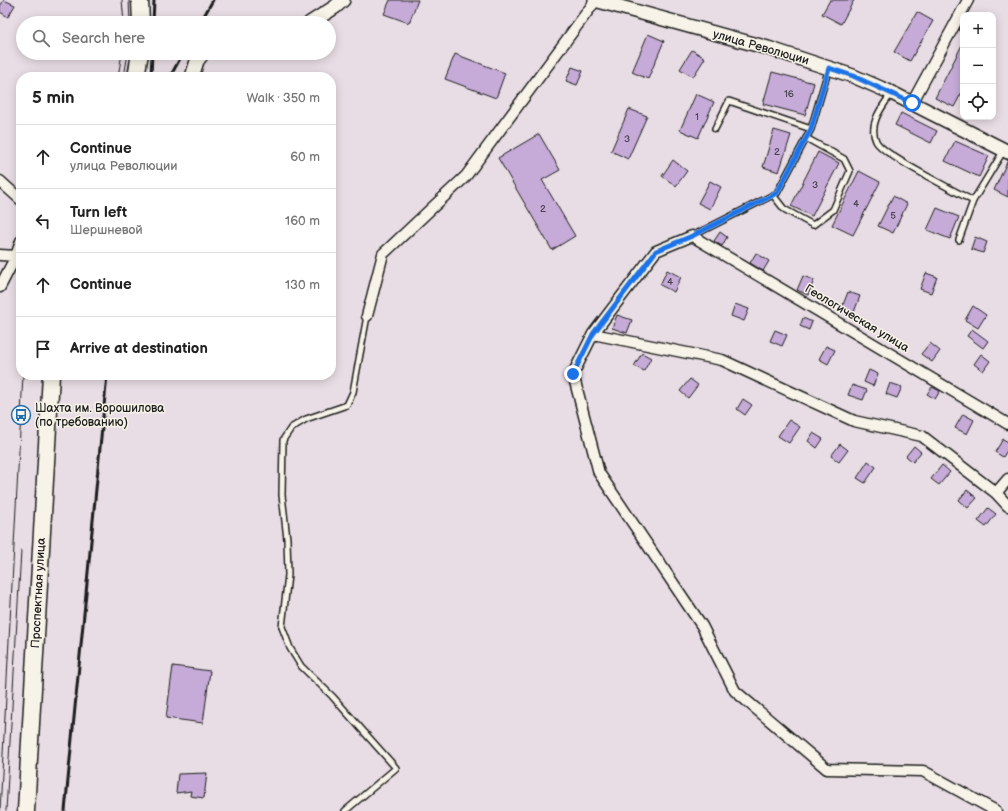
<!DOCTYPE html>
<html lang="en">
<head>
<meta charset="utf-8">
<style>
  :root { --surface:#fff; --page:#f2f2f2; --text:#222; --muted:#767676; --line:#e0e0e0 }
  body { margin:0; font-family:"Balsamiq Sans",sans-serif; background:var(--page); color:var(--text) }
  .controls { position:absolute; right:12px; top:12px; display:grid; overflow:hidden; border-radius:8px; box-shadow:0 2px 10px #0003 }
  .controls button { width:36px; height:36px; display:grid; place-items:center; padding:0; border:0; border-bottom:1px solid var(--line); background:var(--surface); color:var(--text); font:20px sans-serif }
  .stop { position:absolute; width:12px; height:12px; margin:-9px; border:3px solid #1a73e8; border-radius:50%; background:#fff }
  .stop.end { background:#1a73e8; border-color:#fff; box-shadow:0 1px 4px #0008 }
  .list { margin:0; padding:0; list-style:none }
  h2 { display:flex; justify-content:space-between; align-items:center; height:52px; margin:0; padding:0 16px; font-size:17px }
  h2 small { font-size:13px; font-weight:400; color:var(--muted) }
  .list li { display:grid; grid-template-columns:26px 1fr auto; gap:12px; align-items:center; box-sizing:border-box; height:64px; padding:0 16px; border-top:1px solid var(--line) }
  .list b { display:block; font-size:15px; white-space:nowrap }
  .list p { margin:0; font-size:13px; white-space:nowrap; color:var(--muted) }
  .list em { font-size:13px; font-style:normal; color:var(--muted) }
  .icon { flex:none; width:22px; height:22px; fill:none; stroke:currentColor; stroke-width:2; stroke-linecap:round; stroke-linejoin:round }
  .map { position:relative; flex:none; width:1008px; height:811px; overflow:hidden }
  .search { position:absolute; background:var(--surface); box-shadow:0 2px 10px #0003; left:16px; top:16px; width:320px; height:44px; display:flex; align-items:center; gap:10px; box-sizing:border-box; padding:0 14px; border-radius:22px; color:var(--muted); font-size:15px }
  .panel { position:absolute; background:var(--surface); box-shadow:0 2px 10px #0003; left:16px; top:72px; width:320px; height:308px; border-radius:16px }
  .map>svg:first-child { display:block }
  .building { fill:#c6abd9; stroke:#1c1c1c }
  .lines { fill:none; stroke-linecap:round; stroke-linejoin:round }
  .service-casing { stroke:#1c1c1c; stroke-width:8 }
  .minor-casing { stroke:#1c1c1c; stroke-width:13 }
  .tertiary-casing { stroke:#1c1c1c; stroke-width:16 }
  .primary-casing { stroke:#1c1c1c; stroke-width:19 }
  .service { stroke:#f7f3e8; stroke-width:5 }
  .minor { stroke:#f7f3e8; stroke-width:10 }
  .tertiary { stroke:#f7f3e8; stroke-width:13 }
  .primary { stroke:#f7f3e8; stroke-width:16 }
  .tram { stroke:#1c1c1c; stroke-width:1 }
  .rail { stroke:#1c1c1c; stroke-width:3 }
  .route { stroke:#1a73e8; stroke-width:5 }
  .labels { text-anchor:middle; stroke-width:3; stroke-linejoin:round; paint-order:stroke }
  .number-label { font-size:10px; fill:#46404b }
  .street-label { font-size:12px; fill:#1c1c1c; stroke:#f7f3e8 }
  .poi-label { font-size:12px; fill:#1c1c1c; stroke:#f7f3e8; text-anchor:start }
</style>
</head>
<body>
<div class="map">
<svg width="1008" height="811" viewBox="0 0 1008 811">
  <rect width="100%" height="100%" fill="#e8dde4"/>
  <filter id="ink" filterUnits="userSpaceOnUse"><feTurbulence type="fractalNoise" baseFrequency=".025" numOctaves="2"/><feDisplacementMap in="SourceGraphic" scale="8" xChannelSelector="R" yChannelSelector="G"/><feConvolveMatrix kernelMatrix="1 2 1 2 8 2 1 2 1" color-interpolation-filters="sRGB"/></filter>
  <g filter="url(#ink)">
    <path class="building" d="M4,0L15,5L8,17L0,12V6Z
      M390,0H418L409,23L384,14Z
      M830,0H854L841,24L822,14Z
      M917,12L933,21L910,61L894,52Z
      M648,34L664,41L648,79L632,72Z
      M963,43V90L954,107L935,98Z
      M692,50L705,58L693,77L680,69Z
      M455,54L505,73L496,98L445,79Z
      M572,67L583,71L577,85L566,81Z
      M772,72L814,83L805,115L763,104Z
      M696,94L714,102L698,138L680,130Z
      M629,109L647,116L628,159L611,151Z
      M901,113L937,131L931,143L895,125Z
      M774,130L791,135L779,172L763,167Z
      M539,134L560,170L542,180L575,236L552,250L498,158Z
      M955,141L989,156L979,177L945,161Z
      M818,152L839,163L812,216L791,206Z
      M673,160L687,171L676,186L662,176Z
      M1008,160V197L994,190Z
      M859,171L880,182L853,235L832,225Z
      M710,181L721,187L710,209L698,203Z
      M893,196L907,204L893,233L878,226Z
      M937,208L959,217L950,239L927,230Z
      M720,232L727,237L722,246L714,241Z
      M975,237L987,242L983,253L971,249Z
      M756,253L769,261L763,271L750,263Z
      M667,270L681,277L674,292L660,285Z
      M926,273L937,277L931,293L920,289Z
      M803,276L814,280L808,295L797,290Z
      M848,292L860,296L853,315L841,310Z
      M735,304L749,309L744,321L731,316Z
      M973,306L986,315L978,328L965,320Z
      M617,315L632,320L627,333L612,328Z
      M803,318L812,322L809,330L800,326Z
      M972,329L988,341L983,348L967,336Z
      M775,330L787,335L782,346L770,341Z
      M930,343L940,351L932,362L921,354Z
      M826,346L835,350L828,364L819,359Z
      M642,353L651,358L644,371L634,366Z
      M981,354L990,361L983,371L974,364Z
      M869,370L878,374L873,386L864,382Z
      M690,379L698,385L688,398L680,391Z
      M890,383L902,387L897,398L886,394Z
      M852,385L867,390L863,400L848,395Z
      M932,387L940,391L935,399L927,394Z
      M743,399L752,405L745,415L737,409Z
      M963,414L974,420L967,434L955,428Z
      M789,420L800,427L789,443L778,436Z
      M813,433L823,439L817,448L808,441Z
      M1003,439L1008,442V449L1003,457L995,452Z
      M840,444L848,450L839,462L831,456Z
      M914,446L921,452L913,462L906,456Z
      M868,461L876,467L865,483L857,478Z
      M942,465L950,472L939,485L931,479Z
      M967,490L977,498L968,508L959,500Z
      M988,508L996,514L986,527L978,521Z
      M173,666L210,671L203,723L166,718Z
      M207,773L204,798L190,796L191,791L176,793L178,774Z"/>
    <g class="lines">
      <defs>
        <path id="service" d="M891,94C882,107 868,124 876,141C882,155 956,191 973,201L1004,150
          M715,129L729,101L811,129
          M773,195L784,209L813,225L833,210L850,171L844,159L806,138
          M692,236L777,193L811,129L829,68
          M959,240L973,201
          M345,811L396,768L332,696L301,666L290,648L282,627L288,575L287,539L282,495L283,440L291,428L306,419L347,405L353,392L367,316"/>
        <path id="minor" d="M912,103L968,0
          M0,181L21,200
          M0,255L16,256L21,241
          M0,287L16,256L21,257
          M367,316L383,254L466,176L596,0
          M593,334L722,360L854,421L922,436L996,493L1008,479
          M996,493L1008,506
          M996,811L923,771L827,769L735,691L702,626L599,473L573,374L593,334L656,251L692,236L1008,424"/>
        <path id="tertiary" d="M595,0L768,48L853,76L892,93L1008,152
          M310,23L335,7L343,0
          M192,77L197,61L203,53"/>
        <path id="primary" d="M140,0L141,23
          M136,77L140,53
          M26,811L51,375"/>
      </defs>
      <use href="#service" class="service-casing"/>
      <use href="#minor" class="minor-casing"/>
      <use href="#tertiary" class="tertiary-casing"/>
      <use href="#primary" class="primary-casing"/>
      <use href="#service" class="service"/>
      <use href="#minor" class="minor"/>
      <use href="#tertiary" class="tertiary"/>
      <use href="#primary" class="primary"/>
      <path class="tram" d="M122,0L124,23
        M129,0L130,23
        M118,77L122,53
        M124,77L128,53
        M0,811L23,375
        M6,811L21,551"/>
      <path class="rail" d="M153,23L154,0
        M200,23L213,0
        M151,77L152,53
        M170,77L183,53
        M65,811L107,375"/>
    </g>
  </g>
  <g class="lines" filter="url(#ink)">
    <path class="route" d="M573,374L593,334L656,251L692,236L777,193L811,129L829,68L853,76L912,103"/>
  </g>
  <defs>
    <symbol id="bus-ring" viewBox="-11 -11 22 22"><circle r="9.5" fill="#f7f3e8" stroke="#1f6fb2" stroke-width="1.5"/><path d="M-5-6H5V4H4V6H2V4H-2V6H-4V4H-5ZM-3.5-4V0h7V-4ZM-3.5 1.2v1.5H-2V1.2ZM2 1.2v1.5H3.5V1.2Z" fill="#1f6fb2"/></symbol>
  </defs>
  <g fill-rule="evenodd">
    <use href="#bus-ring" x="10" y="404" width="22" height="22"/>
  </g>
  <g class="labels">
    <g class="number-label">
      <text x="789" y="97">16</text>
      <text x="697" y="120">1</text>
      <text x="627" y="142">3</text>
      <text x="777" y="155">2</text>
      <text x="815" y="188">3</text>
      <text x="856" y="207">4</text>
      <text x="543" y="212">2</text>
      <text x="893" y="219">5</text>
      <text x="670" y="285">4</text>
    </g>
    <g class="street-label">
      <text transform="translate(761 47) rotate(16)" y="4">улица Революции</text>
      <text transform="translate(857 318) rotate(31)" y="4">Геологическая улица</text>
      <text transform="translate(38 593) rotate(-87)" y="4">Проспектная улица</text>
    </g>
    <g class="poi-label">
      <text x="35" y="412">Шахта им. Ворошилова<tspan x="35" dy="14">(по требованию)</tspan></text>
    </g>
  </g>
</svg>
<div class="controls">
<button>+</button>
<button>−</button>
<button><svg class="icon" aria-label="locate" viewBox="0 0 24 24"><circle cx="12" cy="12" r="6"/><path d="M12 2v4M12 18v4M2 12h4M18 12h4"/></svg></button>
</div>
<div class="stop" style="left:912px;top:103px"></div>
<div class="stop end" style="left:573px;top:374px"></div>
<div class="search"><svg class="icon" aria-label="search" viewBox="0 0 24 24"><circle cx="10" cy="10" r="6"/><path d="M15 15l6 6"/></svg>Search here</div>
<section class="panel">
<h2>5 min<small>Walk · 350 m</small></h2>
<ul class="list">
<li><svg class="icon" aria-label="ahead" viewBox="0 0 24 24"><path d="M12 20V5M6 11l6-6 6 6"/></svg><div><b>Continue</b><p>улица Революции</p></div><em>60 m</em></li>
<li><svg class="icon" aria-label="left" viewBox="0 0 24 24"><path d="M17 20v-9H6M10 6l-5 5 5 5"/></svg><div><b>Turn left</b><p>Шершневой</p></div><em>160 m</em></li>
<li><svg class="icon" aria-label="ahead" viewBox="0 0 24 24"><path d="M12 20V5M6 11l6-6 6 6"/></svg><div><b>Continue</b></div><em>130 m</em></li>
<li><svg class="icon" aria-label="arrive" viewBox="0 0 24 24"><path d="M6 21V4h12l-3 4 3 4H6"/></svg><div><b>Arrive at destination</b></div></li>
</ul>
</section>
</div>
</body>
</html>
